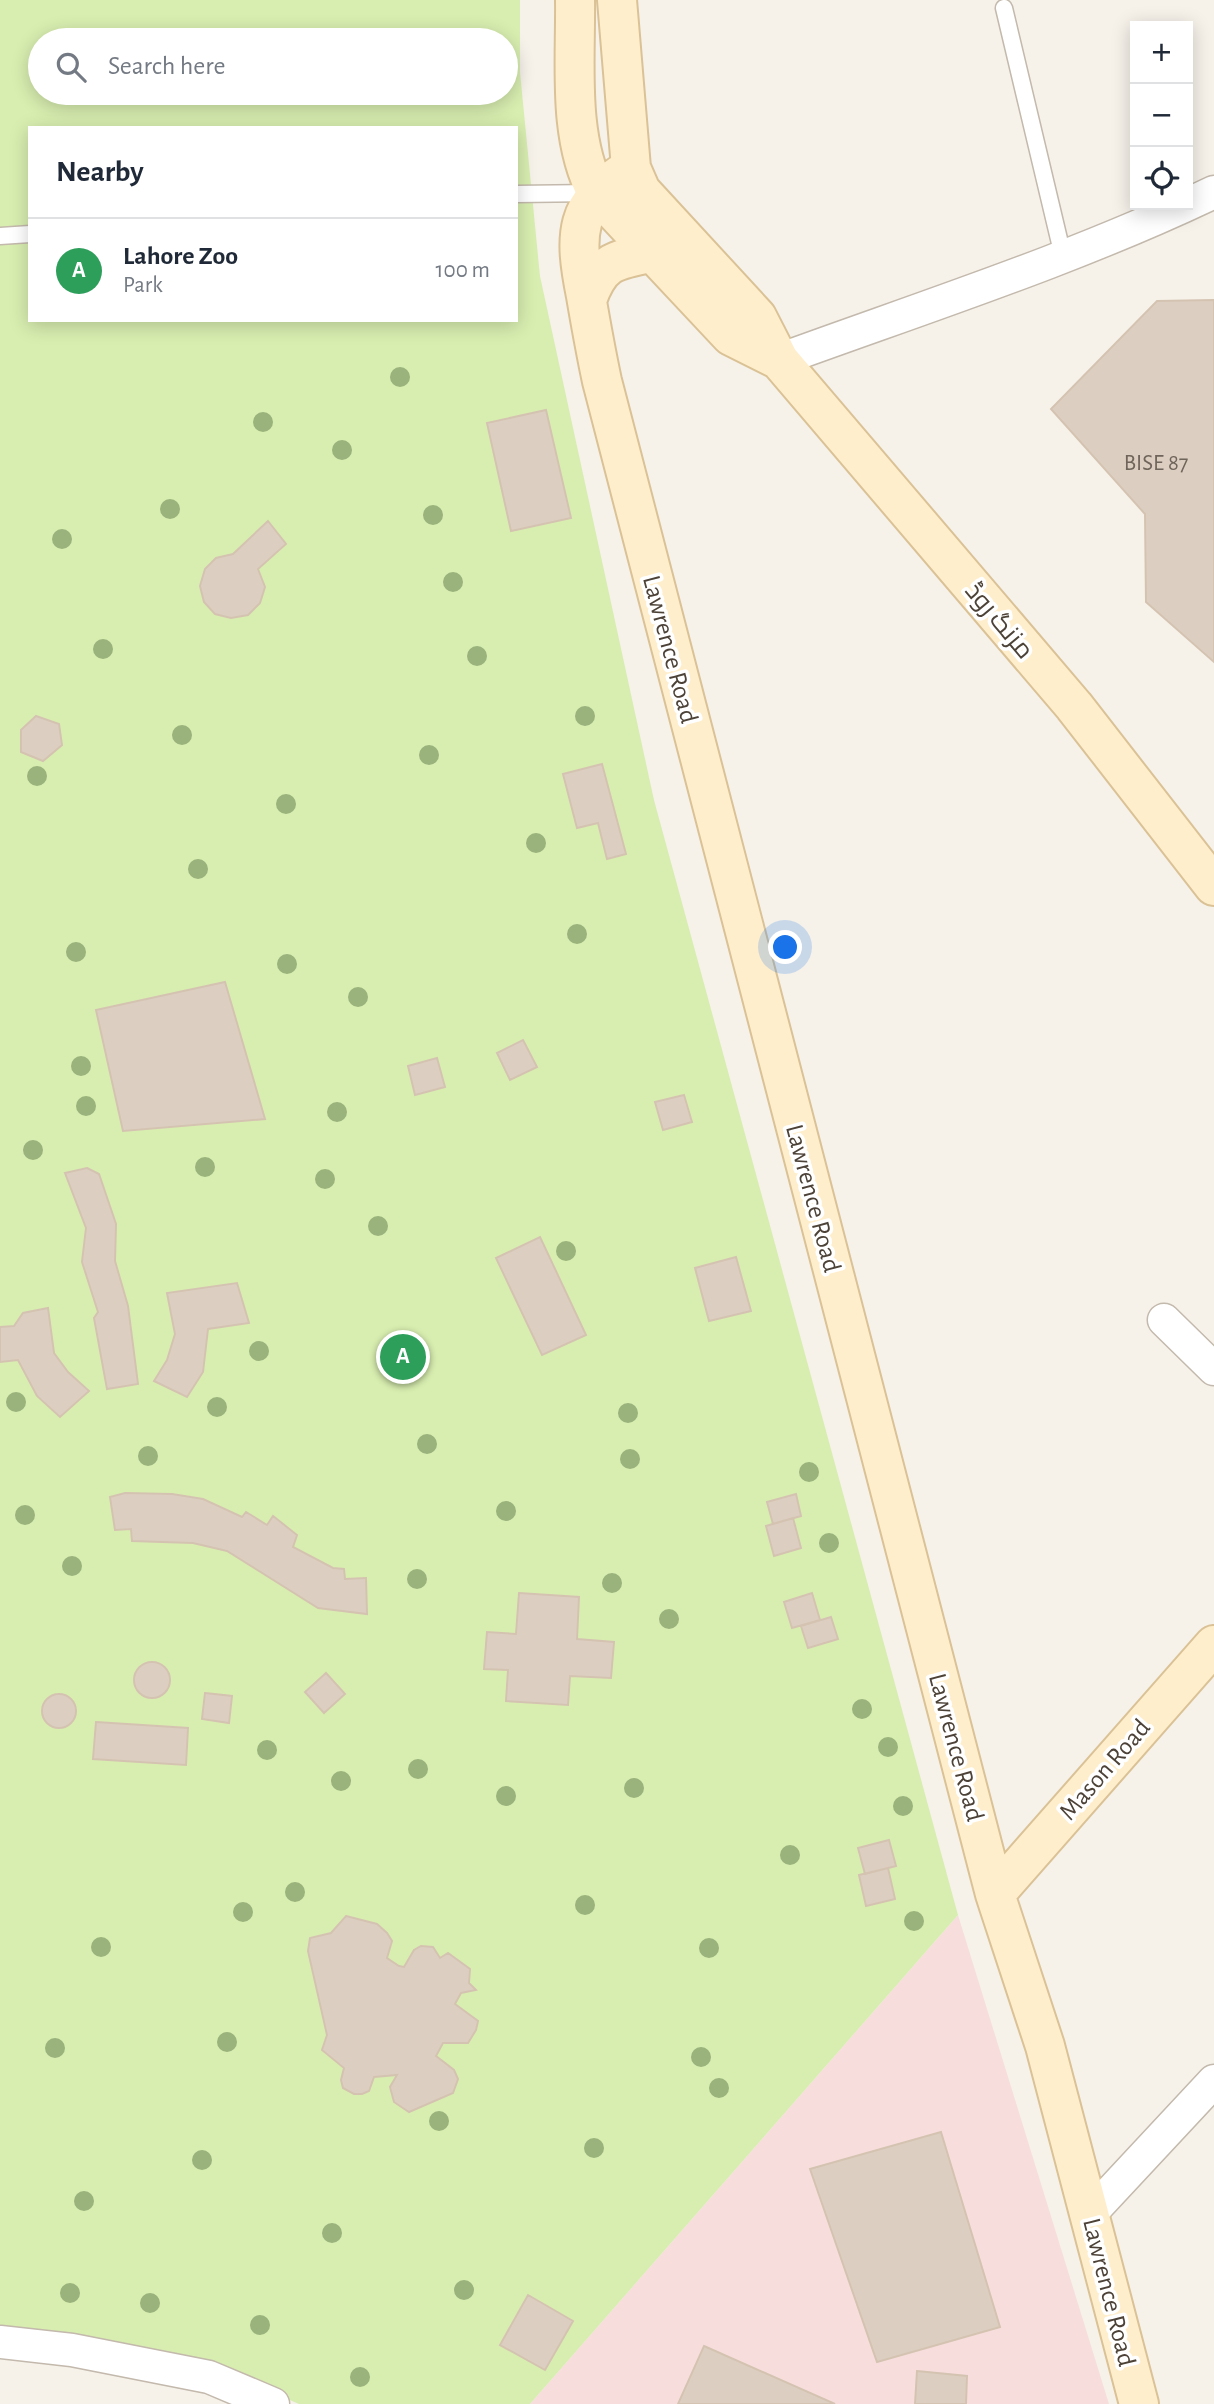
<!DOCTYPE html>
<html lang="en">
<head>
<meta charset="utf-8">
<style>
  :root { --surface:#fff; --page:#f2f2f3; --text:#1f2937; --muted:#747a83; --line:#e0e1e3; --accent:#ff2519 }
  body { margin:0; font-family:"Alegreya Sans",Cairo,sans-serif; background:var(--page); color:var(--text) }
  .controls { position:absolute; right:21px; top:21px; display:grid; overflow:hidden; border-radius:0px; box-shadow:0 4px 18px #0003 }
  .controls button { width:63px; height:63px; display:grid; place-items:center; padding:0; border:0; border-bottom:2px solid var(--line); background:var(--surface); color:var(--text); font:35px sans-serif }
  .you { position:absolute; left:786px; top:948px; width:24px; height:24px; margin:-18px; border:5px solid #fff; border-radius:50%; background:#1a73e8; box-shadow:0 0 0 10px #1a73e833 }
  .badge { display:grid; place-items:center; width:46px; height:46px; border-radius:50%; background:var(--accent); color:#fff; font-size:23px; font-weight:700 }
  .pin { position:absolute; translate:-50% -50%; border:4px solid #fff; box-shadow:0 2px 7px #0006 }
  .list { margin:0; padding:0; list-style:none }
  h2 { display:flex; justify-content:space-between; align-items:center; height:91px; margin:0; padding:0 28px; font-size:30px }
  h2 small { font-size:23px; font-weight:400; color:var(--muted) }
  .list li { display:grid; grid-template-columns:46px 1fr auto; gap:21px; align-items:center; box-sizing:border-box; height:105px; padding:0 28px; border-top:2px solid var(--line) }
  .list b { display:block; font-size:26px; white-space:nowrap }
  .list p { margin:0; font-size:23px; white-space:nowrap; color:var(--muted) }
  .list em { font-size:23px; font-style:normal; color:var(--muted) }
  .icon { flex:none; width:38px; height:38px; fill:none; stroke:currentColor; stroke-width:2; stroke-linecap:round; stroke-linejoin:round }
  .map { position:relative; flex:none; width:1214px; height:2404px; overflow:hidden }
  .search { position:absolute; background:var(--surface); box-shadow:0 4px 18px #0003; left:28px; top:28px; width:490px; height:77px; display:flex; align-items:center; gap:18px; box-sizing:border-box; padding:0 24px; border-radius:38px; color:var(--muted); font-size:26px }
  .panel { position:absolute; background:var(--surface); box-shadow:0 4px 18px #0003; left:28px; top:126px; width:490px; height:196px; border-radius:0px }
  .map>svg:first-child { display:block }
  .medical { fill:#f7dedd }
  .green { fill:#d8eeb0; fill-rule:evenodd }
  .building { fill:#dccfc2; stroke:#d5c3b1; stroke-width:2 }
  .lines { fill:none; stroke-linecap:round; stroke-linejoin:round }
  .lane-casing { stroke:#c3b9ac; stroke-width:19 }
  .street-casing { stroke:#c3b9ac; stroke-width:35 }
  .secondary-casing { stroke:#dac296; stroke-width:42 }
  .lane { stroke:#fff; stroke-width:16 }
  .street { stroke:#fff; stroke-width:32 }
  .secondary { stroke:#fec; stroke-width:38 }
  .tree { fill:#9ab27c }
  .labels { text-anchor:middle; stroke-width:7; stroke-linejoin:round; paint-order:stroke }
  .number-label { font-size:23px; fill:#70655a }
  .street-label { font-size:26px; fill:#4c4237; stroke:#fff }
</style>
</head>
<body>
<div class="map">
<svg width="1214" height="2404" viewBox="0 0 1214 2404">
  <rect width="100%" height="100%" fill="#f6f2ea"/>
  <path class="medical" d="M958,1915L1109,2404H530Z"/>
  <path class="green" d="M0,0H520V72L540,276L654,800L958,1915L530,2404H299L225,2372L0,2332ZM40,40H506V93H40ZM30,128H516V320H30Z"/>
  <path class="building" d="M1214,300V662L1146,602L1145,514L1051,409L1157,301Z
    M546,410L571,518L511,531L487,423Z
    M268,521L286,544L258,569L265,587L260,603L248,615L231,618L215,614L204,602L200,586L205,569L216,558L233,554Z
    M36,716L59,724L62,745L43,761L21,752V730Z
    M602,764L626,854L607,859L598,823L577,828L563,774Z
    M225,982L265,1119L123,1131L96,1010Z
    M523,1040L537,1067L510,1080L497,1053Z
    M437,1058L445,1087L415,1095L408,1066Z
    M684,1095L692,1122L663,1130L655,1102Z
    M87,1168L99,1174L116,1224L115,1261L128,1306L138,1384L107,1389L94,1318L98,1312L82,1262L86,1228L65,1173Z
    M540,1237L586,1335L542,1355L496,1258Z
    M736,1257L751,1311L709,1321L695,1268Z
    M237,1283L249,1323L208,1329L203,1372L187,1397L154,1381L167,1360L175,1334L167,1293Z
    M48,1308L54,1353L68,1372L89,1391L60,1417L37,1396L18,1360L0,1362V1327L14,1326L23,1313Z
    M125,1493L172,1494L203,1499L242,1517L246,1512L267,1525L273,1516L297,1535L293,1547L333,1568L344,1569L345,1579L366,1578L367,1614L318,1608L227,1551L193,1543L132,1541L131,1529L115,1530L110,1497Z
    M796,1494L801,1516L773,1524L767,1502Z
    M793,1518L801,1548L774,1556L766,1526Z
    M519,1593L579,1597L577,1639L614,1642L611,1678L570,1676L568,1705L506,1701L508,1670L484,1669L487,1632L516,1634Z
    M812,1593L820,1620L792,1628L784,1602Z
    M831,1617L838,1639L808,1648L801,1626Z
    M134 1680a18 18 0 1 1 36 0a18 18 0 1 1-36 0Z
    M326,1673L345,1694L324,1713L305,1692Z
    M205,1693L232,1696L229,1723L202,1719Z
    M42 1711a17 17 0 1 1 34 0a17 17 0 1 1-34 0Z
    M96,1722L188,1728L186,1765L93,1759Z
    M889,1840L896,1866L865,1874L858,1848Z
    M888,1868L895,1899L866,1906L859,1875Z
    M346,1916L377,1924L387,1933L392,1941L387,1958L399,1966L404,1967L414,1950L421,1946L433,1947L440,1958L448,1953L470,1969L469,1983L476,1990L461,1993L455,2004L478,2021L476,2030L468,2043H443L436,2056L454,2070L458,2079L453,2093L409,2112L394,2102L390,2087L397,2075L374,2077L369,2091L362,2094H354L343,2088L341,2080L344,2068L322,2050L327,2035L308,1951L310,1938L331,1933Z
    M941,2132L1000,2327L877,2362L810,2169Z
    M528,2295L573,2321L545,2370L500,2345Z
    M704,2346L835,2404H678Z
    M917,2371L967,2376L966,2404H915Z"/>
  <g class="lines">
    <defs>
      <path id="lane" d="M1004,8L1063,256
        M516,194L594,193
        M0,236L30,234"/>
      <path id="street" d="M779,360C924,307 1074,259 1214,192
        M1164,1320L1214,1369
        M1090,2214L1214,2081
        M0,2342L72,2350L209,2377L273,2404"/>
      <path id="secondary" d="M575,0C576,61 567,137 597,193L731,336L779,360
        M617,0L631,168L641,191L757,317L779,360L1074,706L1214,886
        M631,168C573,202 574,236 586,296C591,325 596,353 602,381L995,1894L1045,2046L1139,2404
        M587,300C600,263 613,260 650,253
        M995,1894L1214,1645"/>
    </defs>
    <use href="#lane" class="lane-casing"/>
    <use href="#street" class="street-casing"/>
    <use href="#secondary" class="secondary-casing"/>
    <use href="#lane" class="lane"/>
    <use href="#street" class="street"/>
    <use href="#secondary" class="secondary"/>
  </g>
  <g class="tree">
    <circle cx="400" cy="377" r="10"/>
    <circle cx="263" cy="422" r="10"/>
    <circle cx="342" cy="450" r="10"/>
    <circle cx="170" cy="509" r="10"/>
    <circle cx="433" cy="515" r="10"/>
    <circle cx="62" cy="539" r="10"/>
    <circle cx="453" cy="582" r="10"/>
    <circle cx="103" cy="649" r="10"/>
    <circle cx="477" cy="656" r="10"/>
    <circle cx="585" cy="716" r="10"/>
    <circle cx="182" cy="735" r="10"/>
    <circle cx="429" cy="755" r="10"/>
    <circle cx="37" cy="776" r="10"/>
    <circle cx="286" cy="804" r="10"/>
    <circle cx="536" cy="843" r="10"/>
    <circle cx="198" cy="869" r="10"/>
    <circle cx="577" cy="934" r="10"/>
    <circle cx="76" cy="952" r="10"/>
    <circle cx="287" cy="964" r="10"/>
    <circle cx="358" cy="997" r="10"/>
    <circle cx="81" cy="1066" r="10"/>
    <circle cx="86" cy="1106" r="10"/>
    <circle cx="337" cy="1112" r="10"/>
    <circle cx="33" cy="1150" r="10"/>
    <circle cx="205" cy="1167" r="10"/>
    <circle cx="325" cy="1179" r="10"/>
    <circle cx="378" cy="1226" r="10"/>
    <circle cx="566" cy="1251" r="10"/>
    <circle cx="259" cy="1351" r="10"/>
    <circle cx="388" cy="1358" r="10"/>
    <circle cx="16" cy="1402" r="10"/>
    <circle cx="217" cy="1407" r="10"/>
    <circle cx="628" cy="1413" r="10"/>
    <circle cx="427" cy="1444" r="10"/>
    <circle cx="148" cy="1456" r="10"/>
    <circle cx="630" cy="1459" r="10"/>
    <circle cx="809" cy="1472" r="10"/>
    <circle cx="506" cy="1511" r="10"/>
    <circle cx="25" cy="1515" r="10"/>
    <circle cx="829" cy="1543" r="10"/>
    <circle cx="72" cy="1566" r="10"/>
    <circle cx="417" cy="1579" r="10"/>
    <circle cx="612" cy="1583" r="10"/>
    <circle cx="669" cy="1619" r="10"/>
    <circle cx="862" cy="1709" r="10"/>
    <circle cx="888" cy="1747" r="10"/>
    <circle cx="267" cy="1750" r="10"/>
    <circle cx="418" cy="1769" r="10"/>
    <circle cx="341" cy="1781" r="10"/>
    <circle cx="634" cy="1788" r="10"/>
    <circle cx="506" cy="1796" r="10"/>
    <circle cx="903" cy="1806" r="10"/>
    <circle cx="790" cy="1855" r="10"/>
    <circle cx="295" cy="1892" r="10"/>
    <circle cx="585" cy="1905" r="10"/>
    <circle cx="243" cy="1912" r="10"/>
    <circle cx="914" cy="1921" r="10"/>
    <circle cx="101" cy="1947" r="10"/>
    <circle cx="709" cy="1948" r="10"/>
    <circle cx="227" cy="2042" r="10"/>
    <circle cx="55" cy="2048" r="10"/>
    <circle cx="701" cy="2057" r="10"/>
    <circle cx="719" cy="2088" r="10"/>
    <circle cx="439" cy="2121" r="10"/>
    <circle cx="594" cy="2148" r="10"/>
    <circle cx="202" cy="2160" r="10"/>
    <circle cx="84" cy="2201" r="10"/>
    <circle cx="332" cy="2233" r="10"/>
    <circle cx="464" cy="2290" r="10"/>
    <circle cx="70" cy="2293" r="10"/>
    <circle cx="150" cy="2303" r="10"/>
    <circle cx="260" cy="2325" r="10"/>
    <circle cx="360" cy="2377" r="10"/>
  </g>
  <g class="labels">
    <g class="number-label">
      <text x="1156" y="470">BISE 87</text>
    </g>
    <g class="street-label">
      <text transform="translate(1000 620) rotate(50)" y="9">مزنگ روڈ</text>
      <text transform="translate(671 649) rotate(75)" y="9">Lawrence Road</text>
      <text transform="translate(814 1198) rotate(75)" y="9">Lawrence Road</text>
      <text transform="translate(957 1747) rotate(75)" y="9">Lawrence Road</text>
      <text transform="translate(1104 1769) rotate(-49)" y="9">Mason Road</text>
      <text transform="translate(1110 2292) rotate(76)" y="9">Lawrence Road</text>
    </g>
  </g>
</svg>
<div class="controls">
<button>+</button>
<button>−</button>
<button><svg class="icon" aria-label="locate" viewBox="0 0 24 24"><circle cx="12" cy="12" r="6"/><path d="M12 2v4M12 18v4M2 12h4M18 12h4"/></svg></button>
</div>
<div class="you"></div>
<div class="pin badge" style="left:403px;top:1357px;background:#2e9e5b">A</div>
<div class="search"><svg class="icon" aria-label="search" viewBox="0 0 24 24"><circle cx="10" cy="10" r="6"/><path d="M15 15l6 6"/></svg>Search here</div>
<section class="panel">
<h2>Nearby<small></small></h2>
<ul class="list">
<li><span class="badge" style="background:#2e9e5b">A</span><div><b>Lahore Zoo</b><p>Park</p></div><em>100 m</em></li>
</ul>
</section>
</div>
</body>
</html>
